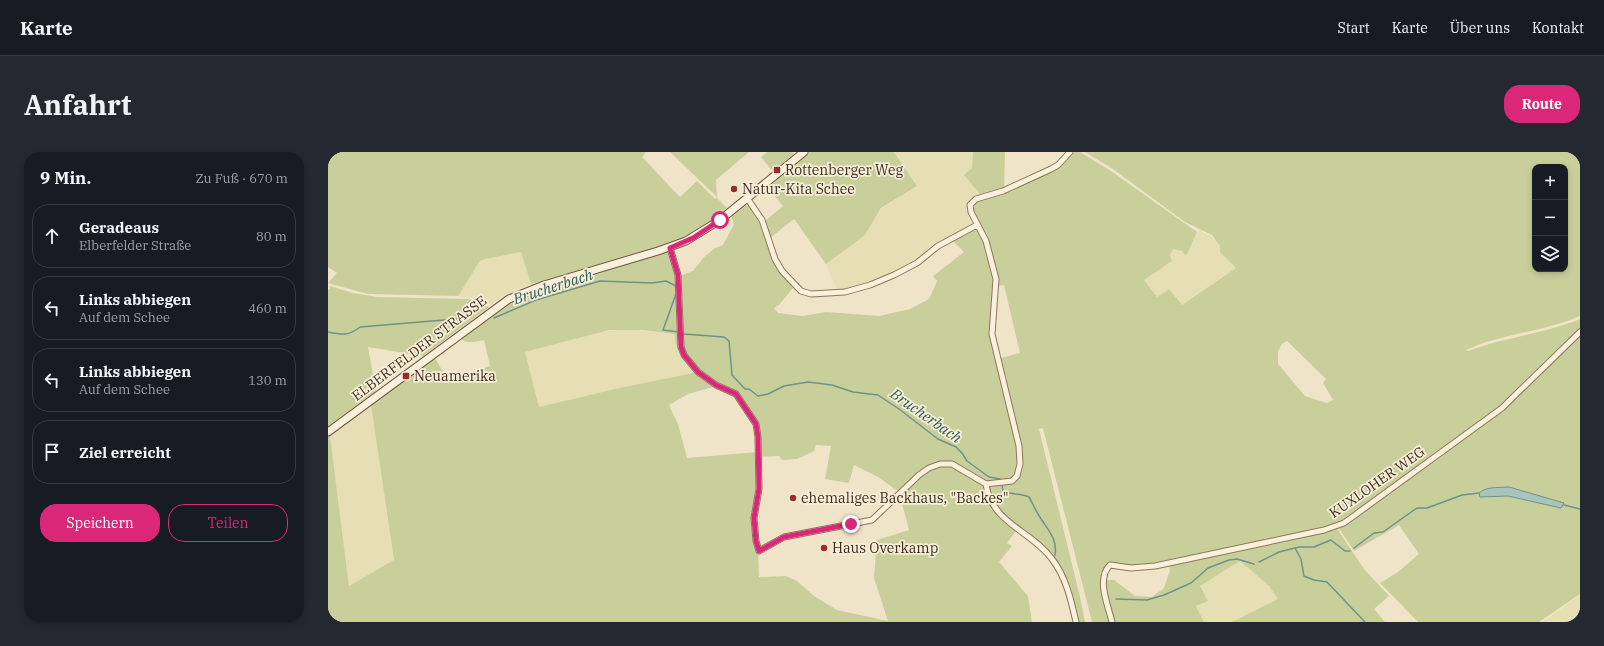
<!DOCTYPE html>
<html lang="de">
<head>
<meta charset="utf-8">
<style>
  :root { --surface:#171b24; --page:#242831; --text:#f1f3f6; --muted:#9ea1a6; --line:#363941; --accent:#db2777 }
  body { margin:0; font-family:"IBM Plex Serif",serif; background:var(--page); color:var(--text) }
  .controls { position:absolute; right:12px; top:12px; display:grid; overflow:hidden; border-radius:8px; box-shadow:0 2px 6px #0003 }
  .controls button { width:36px; height:36px; display:grid; place-items:center; padding:0; border:0; border-bottom:1px solid var(--line); background:var(--surface); color:var(--text); font:20px sans-serif }
  .stop { position:absolute; width:12px; height:12px; margin:-9px; border:3px solid #db2777; border-radius:50%; background:#fff }
  .stop.end { background:#db2777; border-color:#fff; box-shadow:0 1px 4px #0008 }
  .list { margin:0; padding:0; list-style:none }
  h2 { display:flex; justify-content:space-between; align-items:center; height:52px; margin:0; padding:0 16px; font-size:17px }
  h2 small { font-size:13px; font-weight:400; color:var(--muted) }
  .list li { display:grid; grid-template-columns:26px 1fr auto; gap:12px; align-items:center; box-sizing:border-box; height:64px; margin:0 8px 8px; padding:0 8px; border:1px solid var(--line); border-radius:16px }
  .list b { display:block; font-size:15px; white-space:nowrap }
  .list p { margin:0; font-size:13px; white-space:nowrap; color:var(--muted) }
  .list em { font-size:13px; font-style:normal; color:var(--muted) }
  .actions { display:flex; gap:8px; padding:12px 16px }
  .actions a { flex:1; padding:9px 0; border:1px solid var(--accent); border-radius:16px; text-align:center; font-size:14px; color:var(--accent) }
  .actions .main { background:var(--accent); color:#fff }
  .icon { flex:none; width:22px; height:22px; fill:none; stroke:currentColor; stroke-width:2; stroke-linecap:round; stroke-linejoin:round }
  .map { position:relative; flex:none; width:1252px; height:470px; overflow:hidden; border-radius:16px }
  header { display:flex; align-items:center; gap:24px; box-sizing:border-box; height:56px; padding:0 20px; background:var(--surface); border-bottom:1px solid var(--line) }
  header strong { font-size:19px }
  nav { display:flex; gap:22px; margin-inline-start:auto; font-size:14px }
  .intro { display:flex; align-items:center; justify-content:space-between; box-sizing:border-box; height:96px; padding:0 24px }
  h1 { margin:0; font-size:28px }
  .button { padding:10px 18px; border-radius:16px; background:var(--accent); color:#fff; font-size:14px; font-weight:700 }
  main { display:flex; gap:24px; padding:0 24px }
  aside { flex:1; background:var(--surface); border-radius:16px; box-shadow:0 2px 6px #0003 }
  .map>svg:first-child { display:block }
  .farmland { fill:#e6deb5 }
  .green { fill:#c9cf9b; fill-rule:evenodd }
  .water { fill:#a9c4bc; stroke:#6f938a }
  .lines { fill:none; stroke-linecap:round; stroke-linejoin:round }
  .stream { stroke:#6f938a; stroke-width:1.5 }
  .street-casing { stroke:#8d765c; stroke-width:7 }
  .secondary-casing { stroke:#6f573f; stroke-width:9 }
  .street { stroke:#faf1dc; stroke-width:5 }
  .secondary { stroke:#faf1dc; stroke-width:7 }
  .route { stroke:#db2777; stroke-width:5 }
  .poi-dot { fill:#9e2a2b; stroke:#f7eed8; stroke-width:1.5 }
  .labels { text-anchor:middle; stroke-width:3.5; stroke-linejoin:round; paint-order:stroke }
  .poi-label { font-size:14px; fill:#3d2e20; stroke:#f7eed8; text-anchor:start }
  .street-label { font-size:14px; fill:#3d2e20; stroke:#f7eed8 }
  .water-label { font-size:15px; font-style:italic; fill:#2f5d5a; stroke:#f7eed8 }
</style>
</head>
<body>
<header>
<strong>Karte</strong>
<nav><a>Start</a><a>Karte</a><a>Über uns</a><a>Kontakt</a></nav>
</header>
<div class="intro"><h1>Anfahrt</h1><a class="button">Route</a></div>
<main>
<aside>
<h2>9 Min.<small>Zu Fuß · 670 m</small></h2>
<ul class="list">
<li><svg class="icon" aria-label="ahead" viewBox="0 0 24 24"><path d="M12 20V5M6 11l6-6 6 6"/></svg><div><b>Geradeaus</b><p>Elberfelder Straße</p></div><em>80 m</em></li>
<li><svg class="icon" aria-label="left" viewBox="0 0 24 24"><path d="M17 20v-9H6M10 6l-5 5 5 5"/></svg><div><b>Links abbiegen</b><p>Auf dem Schee</p></div><em>460 m</em></li>
<li><svg class="icon" aria-label="left" viewBox="0 0 24 24"><path d="M17 20v-9H6M10 6l-5 5 5 5"/></svg><div><b>Links abbiegen</b><p>Auf dem Schee</p></div><em>130 m</em></li>
<li><svg class="icon" aria-label="arrive" viewBox="0 0 24 24"><path d="M6 21V4h12l-3 4 3 4H6"/></svg><div><b>Ziel erreicht</b></div></li>
</ul>
<div class="actions"><a class="main">Speichern</a><a>Teilen</a></div>
</aside>
<div class="map">
<svg width="1252" height="470" viewBox="0 0 1252 470">
  <rect width="100%" height="100%" fill="#f0e4c8"/>
  <path class="farmland" d="M566,0H645L644,15L637,23L651,41L640,50L638,57L644,73L612,89L588,109L567,120L541,132L510,140L498,112L537,83L553,57L589,34Z
    M872,78L887,87L892,94V100L908,116L854,154L841,137L829,145L816,128L844,109L842,104L843,100L847,97H850L858,103L869,80Z
    M193,100L203,132L176,143L163,153L152,147L130,144L152,109L157,107Z
    M297,177L346,182L349,197L369,220L291,236L211,255L197,200L267,181Z
    M43,253L66,409L21,434L2,283Z
    M912,409L941,434L950,447L904,470H876L868,454L880,449L872,434Z
    M1252,443V470H1215Z"/>
  <path class="green" d="M0,0H318L314,5L352,45L369,29L387,47L389,45L342,0H421L388,28L389,46L399,56L376,75L346,90L203,132L193,100L157,107L152,109L130,144L40,142L0,131L9,121L0,115Z
    M439,0H464L466,2L445,20L433,5Z
    M482,0H566L589,34L553,56L537,83L498,112L466,67L442,86L437,69L455,54L439,35Z
    M645,0H677L676,41L683,40L701,29L725,19L747,0H752L783,19L869,80L858,104L854,99L846,97L843,100L842,104L844,109L816,128L829,145L841,137L854,153L908,116L892,100V94L884,83L857,70L785,17L757,0H1252V164C1216,180 1174,181 1138,198L1140,199C1176,185 1216,182 1252,167V178L1174,255L1016,371L1008,375L1036,417L1061,444L1046,457L1057,470H904L950,447L941,434L912,409L872,434L880,449L868,454L876,470H764L715,276L711,277L752,445L757,470H749C744,447 739,420 722,402C705,382 658,366 661,334L684,330L691,324L693,306L690,281L686,282L689,295L688,323L684,326L675,329L656,330L625,312L613,310L590,322L571,340L550,325L526,313L521,331L497,327L503,294L488,293L486,299L469,307L454,308L451,304L431,305L432,278L417,250L402,236L380,225L366,212L355,195V150L351,124L365,119L376,105L387,96L395,93L406,72L403,64L416,53L421,54L431,70L447,112L465,136L451,153L446,156L450,161L475,164L498,160L551,164L582,157L601,147L609,129L605,124L636,100L624,88L648,76L656,89L666,128L663,183L674,230H679L673,206L692,201L676,133L670,134L659,89L647,66L645,57L651,41L636,23L644,16ZM1207,15H1237V117H1207ZM959,189L998,227L995,231L1005,248L999,251L977,244L950,212V199L954,192ZM841,411L842,418L836,436L824,445L807,444L786,428H775L773,421L778,414L787,413L802,414Z
    M340,100L349,124L353,201L349,197L346,182L314,178H281L197,200L211,255L291,236L370,220L389,234L360,242L341,253L350,272L359,306L429,300L430,331L425,366L430,396L431,425L458,424L469,429L486,444L509,458L560,469L546,426L549,388L581,378L572,344L592,324L608,315L621,313L655,333L661,350L672,366L688,379L679,391L684,394L671,410L700,444L704,470H0V285L2,284L21,434L66,408L43,253L106,204L120,229L162,214L156,188C147,190 138,193 132,185L181,149L200,140Z
    M2,134L25,141L49,145L140,147L150,149L161,155L95,204L40,195L48,239L0,275V138L2,137Z
    M1252,182V442L1211,470H1090L1052,431L1070,420L1091,402L1071,373L1026,399L1010,375L1027,366L1106,306L1175,258Z"/>
  <path class="water" d="M1181,335L1236,351L1233,356L1180,344L1152,345L1151,341C1158,334 1171,336 1181,335Z"/>
  <g class="lines">
    <path class="stream" d="M166,166L208,148L272,129L324,131L338,129L348,134V142L335,178L351,180
      M0,180C14,183 21,184 32,175L128,167L146,156L151,157
      M356,182L396,185L401,189L404,223L417,237H421L430,244L440,242L456,234L480,230L504,233L525,240L550,243L571,257L610,287L628,295L634,301L639,309L661,325L672,327
      M674,333L675,339C684,343 692,341 701,345C704,350 707,357 710,362C718,376 730,386 727,403
      M1236,353L1252,357
      M967,396L973,407L976,424L986,428L999,430L1037,470
      M1026,396L1046,381L1055,380L1089,356H1099L1134,343L1151,341
      M931,410L951,400L971,395H986L1003,388L1017,399H1022
      M788,447L819,448L836,443L863,431L880,416L901,408L909,407L926,412"/>
    <defs>
      <path id="street" d="M419,46L434,68L447,107L454,119L473,139L483,142L517,140L542,133L566,123L589,111L610,94L649,73
        M342,96L350,123L353,195L356,203L370,220L388,233L408,242L428,272L430,285L431,337L426,366L428,389L431,399L456,385L544,368L591,323L601,316L612,312H624L658,332
        M658,332L684,329L689,324L692,312L691,294L664,182L668,127L658,89L643,60L642,53L648,47L675,39L723,17L730,13L742,0
        M658,332C663,371 704,379 724,407C738,425 743,448 748,470
        M784,470C780,453 768,427 782,413L803,416L827,414L996,378L1016,371L1174,256L1252,180"/>
      <path id="secondary" d="M0,280L181,147L216,133L330,99L358,89L392,68L476,0"/>
    </defs>
    <use href="#street" class="street-casing"/>
    <use href="#secondary" class="secondary-casing"/>
    <use href="#street" class="street"/>
    <use href="#secondary" class="secondary"/>
  </g>
  <g class="lines">
    <path class="route" d="M392,68L365,86L342,96L350,123L353,195L356,203L370,220L388,233L408,242L428,272L430,285L431,337L426,366L428,389L431,399L456,385L523,372"/>
  </g>
  <g class="poi-dot">
    <rect x="445" y="14" width="8" height="8" rx="2"/>
    <circle cx="406" cy="37" r="4"/>
    <rect x="74" y="220" width="8" height="8" rx="2"/>
    <circle cx="465" cy="346" r="4"/>
    <circle cx="496" cy="396" r="4"/>
  </g>
  <g class="labels">
    <g class="poi-label">
      <text x="457" y="23">Rottenberger Weg</text>
      <text x="414" y="42">Natur-Kita Schee</text>
      <text x="86" y="229">Neuamerika</text>
      <text x="473" y="351">ehemaliges Backhaus, "Backes"</text>
      <text x="504" y="401">Haus Overkamp</text>
    </g>
    <g class="street-label">
      <text transform="translate(91 196) rotate(-37)" y="5">ELBERFELDER STRASSE</text>
      <text transform="translate(1049 330) rotate(-35)" y="5">KUXLOHER WEG</text>
    </g>
    <g class="water-label">
      <text transform="translate(225 135) rotate(-18)" y="5">Brucherbach</text>
      <text transform="translate(598 264) rotate(35)" y="5">Brucherbach</text>
    </g>
  </g>
</svg>
<div class="controls">
<button>+</button>
<button>−</button>
<button><svg class="icon" aria-label="layers" viewBox="0 0 24 24"><path d="M12 4l9 5-9 5-9-5zM3 14l9 5 9-5"/></svg></button>
</div>
<div class="stop" style="left:392px;top:68px"></div>
<div class="stop end" style="left:523px;top:372px"></div>
</div>
</main>
</body>
</html>
